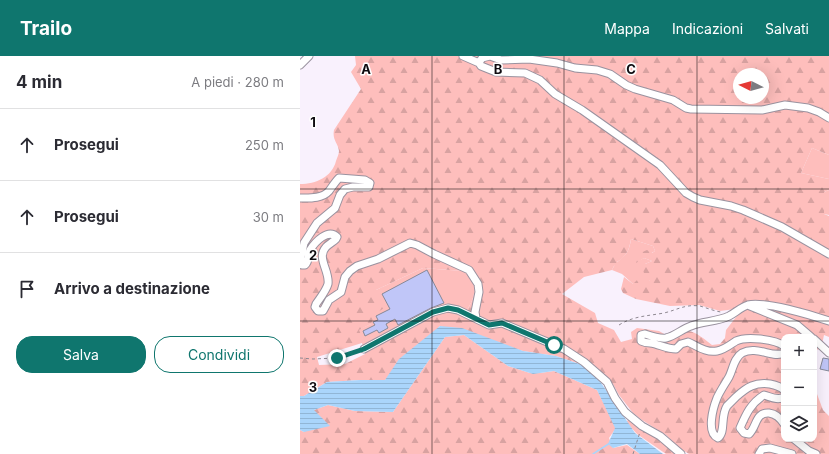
<!DOCTYPE html>
<html lang="it">
<head>
<meta charset="utf-8">
<style>
  :root { --surface:#fff; --page:#f7f7f7; --text:#2b2b33; --muted:#7c7c81; --line:#e1e1e2; --accent:#0f766e }
  body { margin:0; font-family:Inter,sans-serif; background:var(--page); color:var(--text) }
  .controls { position:absolute; right:12px; bottom:12px; display:grid; overflow:hidden; border-radius:8px; box-shadow:0 4px 16px #0002 }
  .controls button { width:36px; height:36px; display:grid; place-items:center; padding:0; border:0; border-bottom:1px solid var(--line); background:var(--surface); color:var(--text); font:20px sans-serif }
  .compass { position:absolute; left:433px; top:12px; width:36px; height:36px; border-radius:50%; background:var(--surface); box-shadow:0 4px 16px #0002; rotate:276deg }
  .stop { position:absolute; width:12px; height:12px; margin:-9px; border:3px solid #0f766e; border-radius:50%; background:#fff }
  .stop.end { background:#0f766e; border-color:#fff; box-shadow:0 1px 4px #0008 }
  .list { margin:0; padding:0; list-style:none }
  h2 { display:flex; justify-content:space-between; align-items:center; height:52px; margin:0; padding:0 16px; font-size:17px }
  h2 small { font-size:13px; font-weight:400; color:var(--muted) }
  .list li { display:grid; grid-template-columns:26px 1fr auto; gap:12px; align-items:center; box-sizing:border-box; height:72px; padding:0 16px; border-top:1px solid var(--line) }
  .list b { display:block; font-size:15px; white-space:nowrap }
  .list em { font-size:13px; font-style:normal; color:var(--muted) }
  .actions { display:flex; gap:8px; padding:12px 16px }
  .actions a { flex:1; padding:9px 0; border:1px solid var(--accent); border-radius:16px; text-align:center; font-size:14px; color:var(--accent) }
  .actions .main { background:var(--accent); color:#fff }
  .icon { flex:none; width:22px; height:22px; fill:none; stroke:currentColor; stroke-width:2; stroke-linecap:round; stroke-linejoin:round }
  .map { position:relative; flex:none; width:529px; height:398px; overflow:hidden }
  header { display:flex; align-items:center; gap:24px; box-sizing:border-box; height:56px; padding:0 20px; background:var(--accent); color:#fff }
  header strong { font-size:19px }
  nav { display:flex; gap:22px; margin-inline-start:auto; font-size:14px }
  main { display:flex }
  aside { flex:1; background:var(--surface) }
  .map>svg:first-child { display:block }
  .green { fill:#febebc }
  .forest { fill:url(#forest-firs); fill-rule:evenodd }
  .water { fill:url(#water-rules) }
  .lines { fill:none; stroke-linecap:round; stroke-linejoin:round }
  .stream { stroke:#aad5fb; stroke-width:1.5 }
  .building { fill:#c0c6f8; stroke:#878998 }
  .minor-casing { stroke:#9a929f; stroke-width:9 }
  .path { stroke:#8f8992; stroke-width:1; stroke-dasharray:3 3; stroke-linecap:butt }
  .minor { stroke:#fff; stroke-width:7 }
  .route { stroke:#0f766e; stroke-width:5 }
  .grid { fill:none; stroke:#0f0c11; stroke-width:1; stroke-opacity:0.55 }
  .grid-label { font-size:13px; text-anchor:middle; font-weight:bold; fill:#0f0c11; stroke:#fff; stroke-width:3; stroke-linejoin:round; paint-order:stroke }
</style>
</head>
<body>
<header>
<strong>Trailo</strong>
<nav><a>Mappa</a><a>Indicazioni</a><a>Salvati</a></nav>
</header>
<main>
<aside>
<h2>4 min<small>A piedi · 280 m</small></h2>
<ul class="list">
<li><svg class="icon" aria-label="ahead" viewBox="0 0 24 24"><path d="M12 20V5M6 11l6-6 6 6"/></svg><div><b>Prosegui</b></div><em>250 m</em></li>
<li><svg class="icon" aria-label="ahead" viewBox="0 0 24 24"><path d="M12 20V5M6 11l6-6 6 6"/></svg><div><b>Prosegui</b></div><em>30 m</em></li>
<li><svg class="icon" aria-label="arrive" viewBox="0 0 24 24"><path d="M6 21V4h12l-3 4 3 4H6"/></svg><div><b>Arrivo a destinazione</b></div></li>
</ul>
<div class="actions"><a class="main">Salva</a><a>Condividi</a></div>
</aside>
<div class="map">
<svg width="529" height="398" viewBox="0 0 529 398">
  <defs>
    <pattern id="forest-firs" width="22" height="20" patternUnits="userSpaceOnUse"><rect width="22" height="20" fill="#febebc"/><path d="M5 1l3.5 6h-7zM16 11l3.5 6h-7z" fill="#d8a2a1"/></pattern>
    <pattern id="water-rules" width="6" height="5" patternUnits="userSpaceOnUse"><rect width="6" height="5" fill="#aad5fb"/><path d="M0 2.5h6" fill="none" stroke="#91b6d6"/></pattern>
  </defs>
  <rect width="100%" height="100%" fill="#f9f1fd"/>
  <path class="green" d="M512,92L529,99V123L501,117Z
    M529,134V159L524,158V136Z
    M331,183L353,190L355,195L336,206L344,202L352,205L345,208H341L351,223L349,225L333,228L322,218L312,214C319,199 328,205 331,183Z
    M123,212L163,215C181,226 175,245 163,259L135,258L68,295L58,274L71,268L76,234Z"/>
  <path class="forest" d="M55,0H529V99L512,92L501,117L529,123V134L524,136V158L529,160V281L524,279L521,293L514,294V281H484V383H514V330L523,354L529,360V398H389L381,393L366,379L342,364L333,357L319,339L313,328L292,312L256,300L223,295L140,270L85,324H60L27,326L4,340H0V128C16,128 32,121 36,105C37,102 39,98 39,95C38,87 32,84 34,74L61,33L51,16L56,9ZM439,18H463V42H439ZM331,183L353,190L355,195L352,197L347,194L340,197L336,207L344,202L352,205L345,208H340L344,217H347V223H350L349,225L338,223L333,228L324,221L321,233L323,237L336,243L370,250L399,249L420,255L443,252L426,274L425,282L420,288L412,289C394,275 389,270 366,279L359,275L337,272L331,276L332,283L321,286L314,274L298,267L295,257L262,238L284,221L312,214L314,210L317,209V206C327,200 329,194 331,183ZM123,212L163,215C181,226 175,245 163,259C153,255 145,255 135,258L68,295L59,274L71,268L75,258L84,252L76,234ZM62,287L65,298L45,308L19,309L17,301Z
    M164,279L208,310L233,318L254,315L297,334L316,372L309,382L313,392L327,389L340,398H0V374L4,376L14,354L28,349L55,355L93,356L145,281Z
    M329,363L358,383L376,398H366L337,378L326,366Z"/>
  <path class="water" d="M140,270L162,272L223,295L256,300L291,312L335,377L363,398H340L327,388L313,392L308,388L315,372L297,334L254,315L233,318L208,310L164,279L145,281L93,356L55,355L28,349L14,354L30,370L4,376L0,374V340H4L27,326L60,324H85L99,303Z"/>
  <g class="lines">
    <path class="stream" d="M293,398L310,387"/>
  </g>
  <path class="building" d="M127,214L144,247L131,252L98,269L95,263L86,268L88,272L79,277L77,274L65,280L63,275L75,269L73,266L78,264L76,260L90,253L82,238Z
    M523,302L529,303V315L520,313Z"/>
  <g class="lines">
    <defs>
      <path id="minor" d="M163,0L179,7
        M0,9L9,0
        M529,62L519,56L508,52L485,49L462,54L391,53L386,52L373,44L335,33L326,29L310,18L297,14L275,12L257,7L229,3L201,4L190,0L182,2L179,7L181,10L196,16L225,17L240,24L255,38L282,54L360,109L386,137L393,141L400,144L431,150L443,154L482,171L529,198
        M0,142C9,142 22,143 29,135C32,131 35,126 39,122L65,124L70,127L69,131H53L45,133L40,139L35,152L17,167L4,187L1,201L2,209H5C10,205 7,199 10,194C15,186 28,172 37,181L36,183C33,186 29,188 26,191C16,202 30,215 28,228C26,235 20,242 16,248L15,251L18,255H23L29,244L41,236L45,221L50,215L57,210L78,203L110,187L117,189L134,198L169,214L178,228L179,236L175,256L176,262
        M450,250L497,269L511,281
        M514,283L529,297
        M484,290C475,283 446,280 436,285C430,289 424,294 417,295C406,297 397,290 388,286L381,288L376,293C366,293 359,288 350,287C347,287 345,287 341,285V279L345,278C351,280 360,283 366,282C375,280 382,273 391,270C403,265 416,266 429,260C435,257 441,251 448,249C465,245 511,259 529,265
        M64,293L133,256L148,252L158,254L189,269L202,267L264,293L284,306L307,326L315,342L325,356L342,370L360,380L381,398
        M484,297C473,303 457,289 442,297C434,302 433,313 429,321C425,328 420,335 417,342C413,352 406,377 418,382C426,376 420,361 427,350C430,347 433,344 436,341C447,331 455,326 470,328C475,329 480,330 484,334
        M484,341C478,345 471,341 464,339C451,347 446,358 440,372L444,377L449,378C457,371 455,356 469,357C476,358 481,363 484,368
        M494,383L509,395L516,398
        M459,398L462,393L470,392L492,398"/>
    </defs>
    <use href="#minor" class="minor-casing"/>
    <path class="path" d="M319,269C333,260 348,260 364,257C377,254 385,248 400,250C407,252 414,255 421,256
      M0,302L13,303L37,302L58,295
      M333,398L340,376"/>
    <use href="#minor" class="minor"/>
  </g>
  <g class="lines">
    <path class="route" d="M37,302L64,293L133,256L148,252L158,254L189,269L202,267L254,289"/>
  </g>
  <path class="grid" d="M132,0V398M264,0V398M397,0V398M0,133H529M0,265H529"/>
  <g class="grid-label">
    <text x="66" y="18">A</text>
    <text x="198" y="18">B</text>
    <text x="331" y="18">C</text>
    <text x="13" y="71">1</text>
    <text x="13" y="204">2</text>
    <text x="13" y="336">3</text>
  </g>
</svg>
<div class="controls">
<button>+</button>
<button>−</button>
<button><svg class="icon" aria-label="layers" viewBox="0 0 24 24"><path d="M12 4l9 5-9 5-9-5zM3 14l9 5 9-5"/></svg></button>
</div>
<svg class="compass" viewBox="-18 -18 36 36"><path d="M0-13l5 13h-10z" fill="#e53935"/><path d="M0 13l5-13h-10z" fill="#7c7c81"/></svg>
<div class="stop" style="left:254px;top:289px"></div>
<div class="stop end" style="left:37px;top:302px"></div>
</div>
</main>
</body>
</html>
